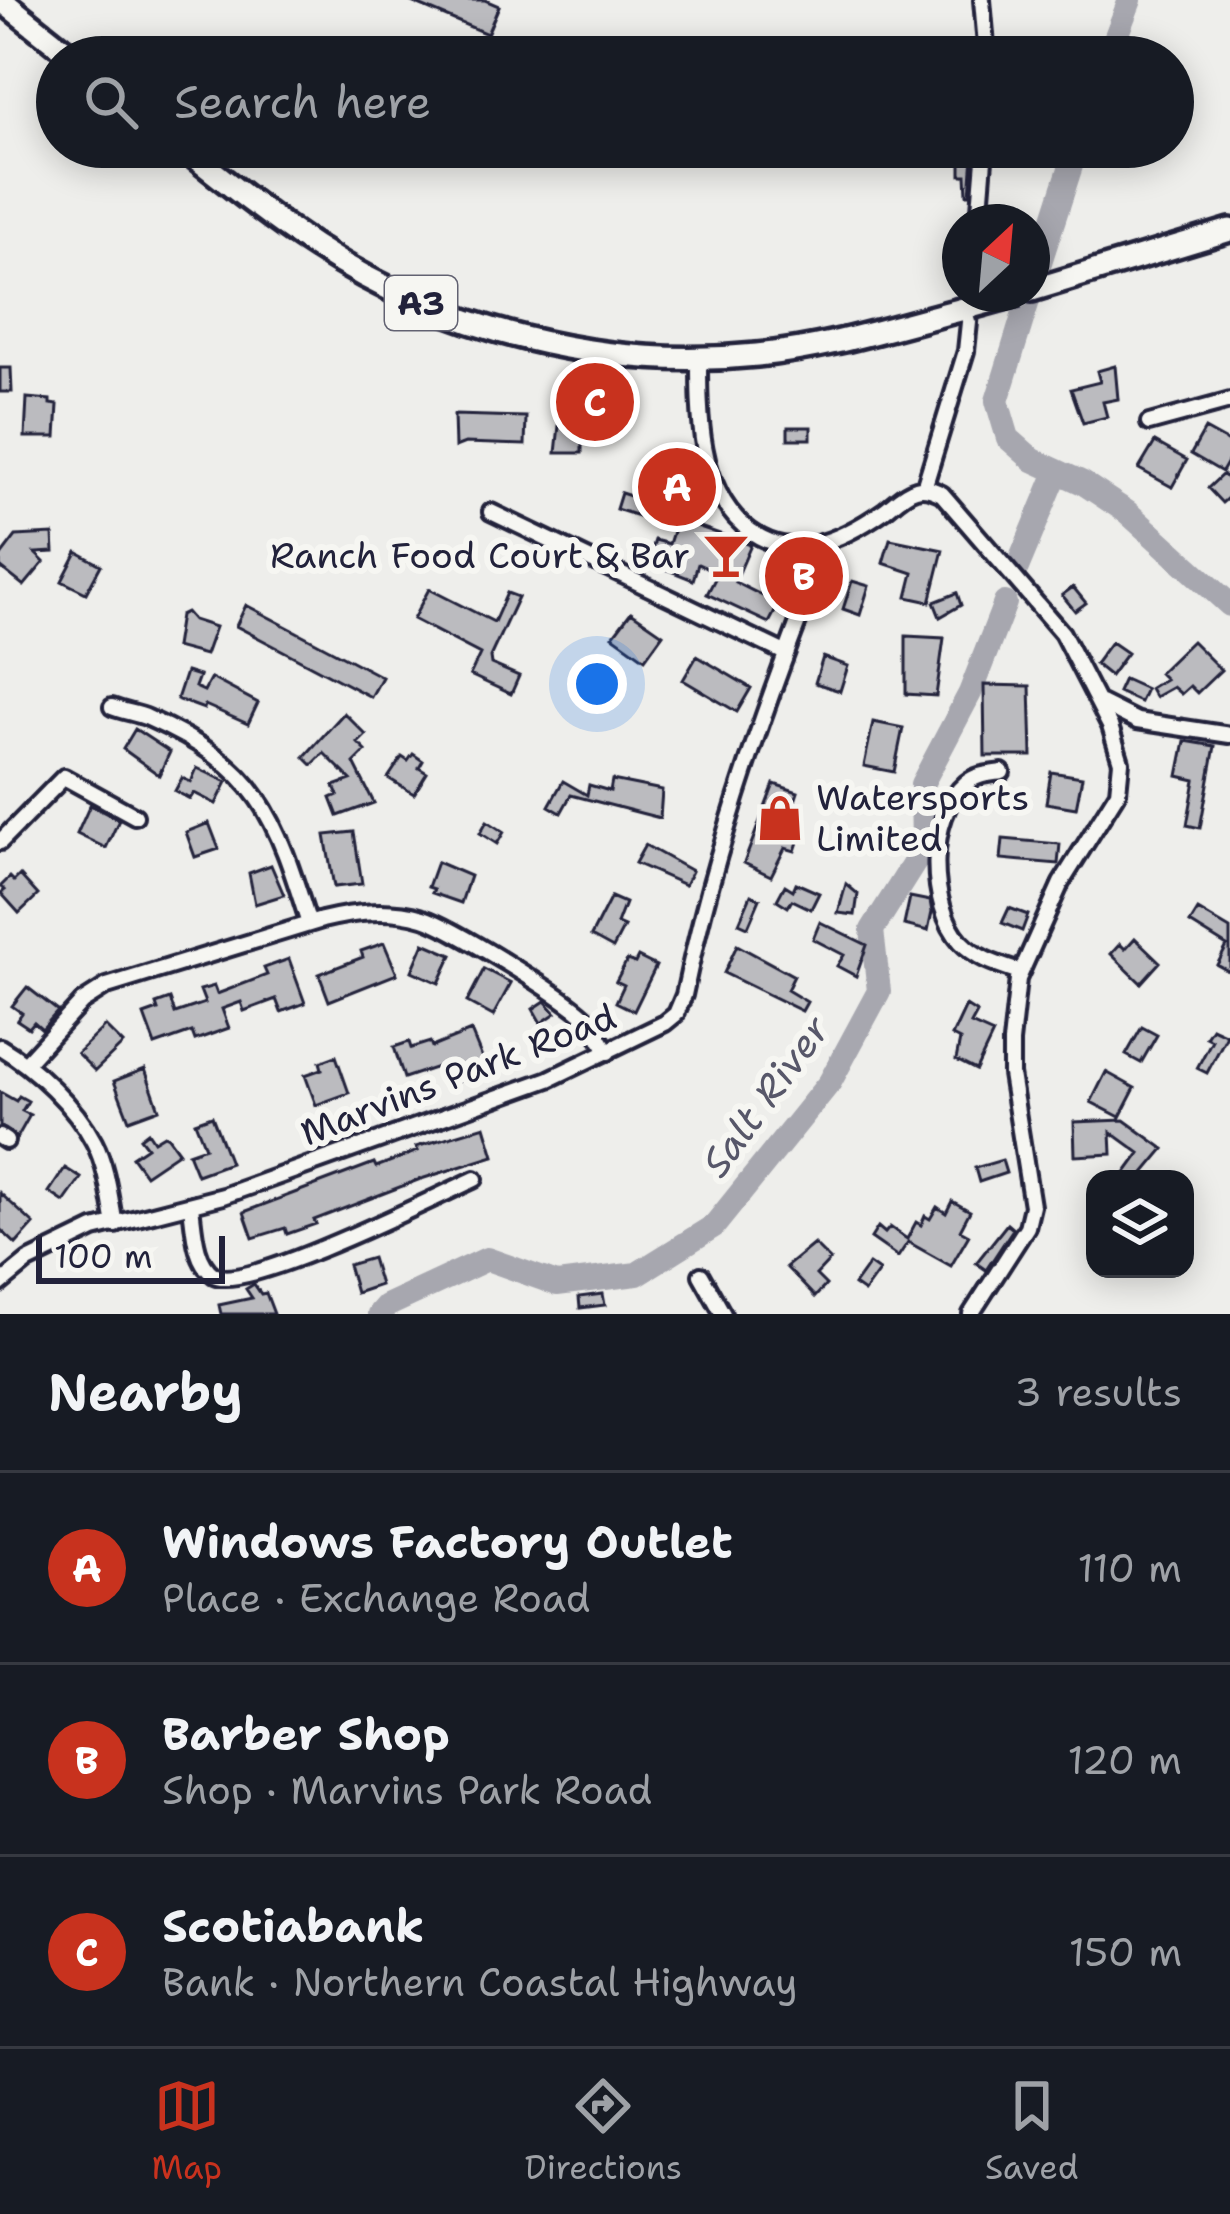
<!DOCTYPE html>
<html lang="en">
<head>
<meta charset="utf-8">
<style>
  :root { --surface:#171b24; --page:#20242c; --text:#f1f3f6; --muted:#9ea1a6; --line:#363941; --accent:#c8321e }
  body { margin:0; font-family:"Shantell Sans",sans-serif; background:var(--page); color:var(--text) }
  .controls { position:absolute; right:36px; bottom:36px; display:grid; overflow:hidden; border-radius:24px; box-shadow:0 6px 30px #0003 }
  .controls button { width:108px; height:108px; display:grid; place-items:center; padding:0; border:0; border-bottom:3px solid var(--line); background:var(--surface); color:var(--text); font:60px sans-serif }
  .compass { position:absolute; left:942px; top:204px; width:108px; height:108px; border-radius:50%; background:var(--surface); box-shadow:0 6px 30px #0003; rotate:26deg }
  .scale { position:absolute; left:36px; bottom:30px; width:189px; box-sizing:border-box; padding-left:12px; border:6px solid #22223b; border-top:0; font-size:33px; line-height:42px; white-space:nowrap; color:#22223b; -webkit-text-stroke:9px #f6f6f2; paint-order:stroke }
  .you { position:absolute; left:597px; top:684px; width:42px; height:42px; margin:-30px; border:9px solid #fff; border-radius:50%; background:#1a73e8; box-shadow:0 0 0 18px #1a73e833 }
  .badge { display:grid; place-items:center; width:78px; height:78px; border-radius:50%; background:var(--accent); color:#fff; font-size:39px; font-weight:700 }
  .pin { position:absolute; translate:-50% -50%; border:6px solid #fff; box-shadow:0 3px 12px #0006 }
  .list { margin:0; padding:0; list-style:none }
  h2 { display:flex; justify-content:space-between; align-items:center; height:156px; margin:0; padding:0 48px; font-size:51px }
  h2 small { font-size:39px; font-weight:400; color:var(--muted) }
  .list li { display:grid; grid-template-columns:78px 1fr auto; gap:36px; align-items:center; box-sizing:border-box; height:192px; padding:0 48px; border-top:3px solid var(--line) }
  .list b { display:block; font-size:45px; white-space:nowrap }
  .list p { margin:0; font-size:39px; white-space:nowrap; color:var(--muted) }
  .list em { font-size:39px; font-style:normal; color:var(--muted) }
  .icon { flex:none; width:66px; height:66px; fill:none; stroke:currentColor; stroke-width:2; stroke-linecap:round; stroke-linejoin:round }
  .map { position:relative; flex:none; width:1230px; height:1314px; overflow:hidden }
  .search { position:absolute; background:var(--surface); box-shadow:0 6px 30px #0003; left:36px; right:36px; top:36px; height:132px; display:flex; align-items:center; gap:30px; box-sizing:border-box; padding:0 42px; border-radius:66px; color:var(--muted); font-size:45px }
  .sheet { height:732px; background:var(--surface) }
  nav { display:flex; justify-content:space-around; align-items:center; box-sizing:border-box; height:168px; border-top:3px solid var(--line); background:var(--surface); font-size:33px; color:var(--muted) }
  nav a { display:grid; justify-items:center; gap:6px }
  nav .on { color:var(--accent) }
  .map>svg:first-child { display:block }
  .lines { fill:none; stroke-linecap:round; stroke-linejoin:round }
  .river { stroke:#a7a7af; stroke-width:24 }
  .building { fill:#bbbbbf; stroke:#22223b; stroke-width:3 }
  .minor-casing { stroke:#22223b; stroke-width:22 }
  .primary-casing { stroke:#22223b; stroke-width:30 }
  .minor { stroke:#f6f6f2; stroke-width:14 }
  .primary { stroke:#f6f6f2; stroke-width:21 }
  .primary-bridge-casing { stroke:#22223b; stroke-width:30; stroke-linecap:butt }
  .primary-bridge { stroke:#f6f6f2; stroke-width:21 }
  .labels { text-anchor:middle; stroke-width:12; stroke-linejoin:round; paint-order:stroke }
  .shield { fill:#f6f6f2; stroke:#626272; stroke-width:3 }
  .shield-label { font-size:33px; font-weight:bold; fill:#22223b }
  .poi-label { font-size:36px; fill:#22223b; stroke:#f6f6f2; text-anchor:end }
  .street-label { font-size:36px; fill:#22223b; stroke:#f6f6f2 }
  .water-label { font-size:39px; font-style:italic; fill:#575769; stroke:#f6f6f2 }
</style>
</head>
<body>
<div class="map">
<svg width="1230" height="1314" viewBox="0 0 1230 1314">
  <rect width="100%" height="100%" fill="#eeeeeb"/>
  <filter id="ink" filterUnits="userSpaceOnUse"><feTurbulence type="fractalNoise" baseFrequency=".00833" numOctaves="2"/><feDisplacementMap in="SourceGraphic" scale="24" xChannelSelector="R" yChannelSelector="G"/><feConvolveMatrix kernelMatrix="1 2 1 2 8 2 1 2 1" color-interpolation-filters="sRGB"/></filter>
  <g filter="url(#ink)">
    <g class="lines">
      <path class="river" d="M1108,57L1130,0
        M1032,287L1077,147
        M1030,294L997,401L1008,438L1033,460L1083,483L1127,512L1230,605
        M1017,568L1057,472
        M379,1314L386,1306L487,1259L557,1284L637,1274L714,1226L830,1082L879,991L872,930L923,849L922,784L970,693L1005,603"/>
    </g>
    <path class="building" d="M407,0H485L499,6L487,34Z
      M961,156H973L970,194H967L966,175H961Z
      M574,365L590,368L585,397L591,398L587,420L582,419V453H556L562,398L567,399Z
      M1115,366L1118,399L1103,402L1107,417L1083,423L1071,389L1100,382L1097,371Z
      M0,368H11L12,392H0Z
      M27,398L50,400V404L58,405L56,437H25Z
      M454,415L526,417L525,445L465,443L455,447Z
      M788,427H811V439H788Z
      M1205,429L1230,443V458L1222,472L1191,454Z
      M1155,442L1187,460L1172,487L1139,469Z
      M1223,474L1230,482V496L1222,503L1208,488Z
      M621,493L675,510L670,526L616,509Z
      M677,519L751,545L735,582L779,604L769,623L707,594L718,573L698,564L693,580L648,562L655,540L669,544Z
      M53,534L54,552L35,553L44,562L24,586L0,567V557L16,536Z
      M890,539L943,550L930,602L907,597L913,573L883,563Z
      M77,552L101,565L86,593L62,581Z
      M852,581L869,586L860,615L843,609Z
      M1073,587L1086,603L1075,611L1062,595Z
      M429,589L494,622L507,593L518,597L490,657L491,664L519,676L511,694L470,675L480,654L413,619Z
      M957,593L961,605L940,617L934,602Z
      M246,605L382,677L371,697L236,626Z
      M186,612L193,620L215,627L205,655L175,647L180,615Z
      M631,612L663,634L645,659L613,636Z
      M906,636L944,638L936,696L906,694Z
      M1192,641L1221,670L1197,693L1190,686L1181,694L1173,687L1155,697L1150,688L1165,679L1159,673Z
      M1111,642L1127,653L1110,676L1095,664Z
      M697,656L751,688L737,712L683,680Z
      M823,657L848,666L840,691L815,683Z
      M186,672L199,676L195,687L204,691L211,678L258,703L248,724L205,705L204,709L177,699Z
      M1124,679L1146,689L1140,702L1118,692Z
      M984,685L1030,686L1032,756H985Z
      M344,713L366,735L358,743L366,751L354,763L374,803L338,816L331,798L338,795L334,786L351,780L324,753L312,765L304,757Z
      M873,722L903,728L894,772L864,766Z
      M135,729L170,752L159,775L123,749Z
      M1185,741L1215,746L1200,828L1187,825L1195,780L1178,776Z
      M413,754L423,761L419,768L427,773L414,794L388,778L402,757L408,761Z
      M197,768L227,782L216,804L194,793L190,799L175,791L182,778L191,782Z
      M1051,772L1082,777L1076,808L1046,803Z
      M612,780L662,790L660,818L571,795L561,813L549,806L563,781L587,795L589,785L610,791Z
      M774,784L798,792L790,816L805,821L795,851L785,848L771,876L744,863Z
      M90,805L119,820L106,848L77,834Z
      M487,821L504,832L497,844L480,833Z
      M209,823L219,849L195,857L186,832Z
      M354,832L362,884L334,887L325,835Z
      M1003,839L1060,844L1058,864L1001,859Z
      M645,845L692,871L685,885L635,863Z
      M437,862L470,876L461,903L432,893L434,889L428,887Z
      M271,865L284,895L255,904L249,873Z
      M20,875L38,895L19,913L1,893L5,890L1,886L10,877L14,881Z
      M796,883L819,893L811,909L792,900L788,907L777,900L785,885L793,890Z
      M846,884L858,894L855,915L838,913Z
      M751,895L760,899L748,927L739,923Z
      M611,897L625,903L617,924L624,927L613,948L591,936Z
      M910,897L930,901L932,912L928,931L904,925Z
      M1009,908L1028,915L1022,931L1002,923Z
      M1198,910L1230,929V972L1217,965L1227,946L1190,923Z
      M820,922L867,945L856,976L837,966L844,955L813,939Z
      M1135,938L1160,962L1141,983L1111,954L1120,944L1125,949Z
      M384,943L397,974L329,1001L319,974L363,957L361,951Z
      M424,943L452,955L439,983L412,971Z
      M737,945L794,976L787,990L807,1002L802,1011L724,973Z
      M638,957L656,966L634,1011L616,1002L624,985L616,981L627,960L635,963Z
      M289,959L305,1003L281,1012L276,999L244,1011L241,1002L222,1009L229,1028L195,1040L192,1032L155,1045L144,1015L158,1010L156,1004L170,999L175,1013L205,1003L200,990L214,986L217,994L267,975L264,968Z
      M484,969L511,983L493,1016L467,1002Z
      M27,987L58,1011L42,1029L34,1022L29,1028L17,1020L22,1013L12,1006Z
      M545,1001L556,1013L541,1023L533,1009Z
      M966,1006L977,1013L971,1024L993,1034L976,1070L956,1060L960,1040L952,1036Z
      M105,1026L123,1044L95,1071L77,1053Z
      M1142,1027L1157,1035L1141,1063L1126,1055Z
      M1212,1028L1227,1035L1207,1073L1197,1068L1212,1040L1206,1037Z
      M471,1031L487,1070L457,1082L449,1063L404,1078L394,1047L409,1042L411,1048L430,1042L432,1047Z
      M336,1056L349,1093L316,1105L305,1075L322,1069L320,1062Z
      M145,1069L159,1109L129,1120L114,1081Z
      M1106,1072L1135,1088L1120,1117L1091,1102Z
      M0,1092L16,1101L19,1096L28,1101L22,1111L30,1115L17,1138L0,1126Z
      M212,1116L230,1163L197,1175L188,1153L205,1147L195,1122Z
      M1124,1120L1164,1149L1139,1179H1121L1140,1153L1111,1132L1112,1154L1075,1156L1074,1122Z
      M485,1126L494,1156L418,1180L314,1220L316,1224L287,1234L285,1228L253,1238L244,1212L374,1163L376,1167L418,1151L416,1147Z
      M148,1132L154,1141L164,1135L168,1137L179,1152L145,1175L132,1157L147,1147L140,1138Z
      M1002,1160L1006,1173L979,1182L975,1168Z
      M65,1168L81,1178L64,1202L49,1192Z
      M0,1193L34,1224L16,1244L0,1229Z
      M952,1201L970,1211L960,1230L969,1235L951,1266L908,1242L898,1257L871,1238L878,1227L885,1233L890,1227L907,1239L916,1222L921,1225L925,1216L930,1219L937,1207L946,1213Z
      M1007,1224L1013,1229L986,1270L976,1263Z
      M814,1244L830,1260L816,1275L826,1285L815,1297L786,1267Z
      M372,1258L380,1285L356,1293L348,1265Z
      M869,1264L879,1271L864,1292L854,1285Z
      M254,1284L261,1294L266,1293L274,1314H221L219,1305L252,1298L246,1289Z
      M603,1294L605,1305L580,1308L579,1297Z"/>
    <g class="lines">
      <defs>
        <path id="minor" d="M982,0L987,57
          M979,222L985,147
          M699,359C699,415 699,486 743,525C789,566 841,541 885,510C894,503 905,492 916,489C925,486 934,490 942,494L1062,633L1110,726L1121,762L1118,792L1061,883L1018,979L1011,1042V1074L1032,1206L1027,1227L971,1314
          M1149,423L1230,401
          M924,488L966,351L972,294
          M491,512L785,653
          M1101,703L1137,721L1230,735
          M112,707C124,712 137,713 148,718C259,767 275,815 309,924
          M1002,772C989,774 977,774 966,783C927,816 928,906 961,942C977,959 999,965 1020,972
          M0,842L64,777L135,816
          M0,1047C35,1068 75,1105 94,1142C107,1167 110,1198 115,1225
          M25,1064L82,1002L107,986L322,920C355,912 389,908 423,918C450,926 571,1000 588,1020C596,1029 601,1042 608,1052
          M0,1137L6,1141
          M191,1206C194,1227 194,1262 214,1275C244,1293 436,1197 475,1179
          M701,1275L723,1314
          M0,1284L28,1261L94,1229L223,1196L549,1079L665,1023L676,1014L684,995C716,840 771,689 829,542"/>
        <path id="primary" d="M1,0L73,57
          M182,147C225,181 268,216 314,246C443,331 603,371 757,355C830,348 900,325 971,307
          M1032,290L1230,230"/>
      </defs>
      <use href="#minor" class="minor-casing"/>
      <use href="#primary" class="primary-casing"/>
      <use href="#minor" class="minor"/>
      <use href="#primary" class="primary"/>
      <defs>
        <path id="primary-bridge" d="M971,307L1018,294"/>
      </defs>
      <use href="#primary-bridge" class="primary-bridge-casing"/>
      <use href="#primary-bridge" class="primary-bridge"/>
    </g>
  </g>
  <defs>
    <symbol id="bar-bare" viewBox="-9 -9 18 18"><path d="M-6-5H6L.8 .8V4.5H3.5V6h-7V4.5H-.8V.8Z" fill="#c8321e" stroke="#f6f6f2" stroke-width="2.5" paint-order="stroke"/></symbol>
    <symbol id="shop-bare" viewBox="-9 -9 18 18"><path d="M-5-2.5h2.3a2.7 3.5 0 0 1 5.4 0H5L5.5 6h-11ZM-1.5-2.5h3a1.5 2.3 0 0 0-3 0Z" fill="#c8321e" stroke="#f6f6f2" stroke-width="2.5" paint-order="stroke"/></symbol>
  </defs>
  <g fill-rule="evenodd">
    <use href="#bar-bare" x="693" y="522" width="66" height="66"/>
    <use href="#shop-bare" x="747" y="785" width="66" height="66"/>
  </g>
  <g class="labels">
    <rect class="shield" x="385" y="276" width="72" height="54" rx="9"/>
    <g class="shield-label">
      <text x="421" y="315">A3</text>
    </g>
    <g class="poi-label">
      <text x="690" y="568">Ranch Food Court &amp; Bar</text>
      <text x="816" y="810" text-anchor="start">Watersports<tspan x="816" dy="41">Limited</tspan></text>
    </g>
    <g class="street-label">
      <text transform="translate(458 1074) rotate(-21)" y="13">Marvins Park Road</text>
    </g>
    <g class="water-label">
      <text transform="translate(765 1096) rotate(-54)" y="14">Salt River</text>
    </g>
  </g>
</svg>
<div class="controls">
<button><svg class="icon" aria-label="layers" viewBox="0 0 24 24"><path d="M12 4l9 5-9 5-9-5zM3 14l9 5 9-5"/></svg></button>
</div>
<svg class="compass" viewBox="-18 -18 36 36"><path d="M0-13l5 13h-10z" fill="#e53935"/><path d="M0 13l5-13h-10z" fill="#9ea1a6"/></svg>
<div class="scale">100 m</div>
<div class="you"></div>
<div class="pin badge" style="left:677px;top:487px">A</div>
<div class="pin badge" style="left:804px;top:576px">B</div>
<div class="pin badge" style="left:595px;top:402px">C</div>
<div class="search"><svg class="icon" aria-label="search" viewBox="0 0 24 24"><circle cx="10" cy="10" r="6"/><path d="M15 15l6 6"/></svg>Search here</div>
</div>
<section class="sheet">
<h2>Nearby<small>3 results</small></h2>
<ul class="list">
<li><span class="badge">A</span><div><b>Windows Factory Outlet</b><p>Place · Exchange Road</p></div><em>110 m</em></li>
<li><span class="badge">B</span><div><b>Barber Shop</b><p>Shop · Marvins Park Road</p></div><em>120 m</em></li>
<li><span class="badge">C</span><div><b>Scotiabank</b><p>Bank · Northern Coastal Highway</p></div><em>150 m</em></li>
</ul>
</section>
<nav>
<a class="on"><svg class="icon" aria-label="map" viewBox="0 0 24 24"><path d="M3 6l6-2 6 2 6-2v14l-6 2-6-2-6 2zM9 4v14M15 6v14"/></svg>Map</a>
<a><svg class="icon" aria-label="directions" viewBox="0 0 24 24"><path d="M12 3l9 9-9 9-9-9zM9 14v-3h6M13 9l2 2-2 2"/></svg>Directions</a>
<a><svg class="icon" aria-label="saved" viewBox="0 0 24 24"><path d="M7 4h10v16l-5-4-5 4z"/></svg>Saved</a>
</nav>
</body>
</html>
